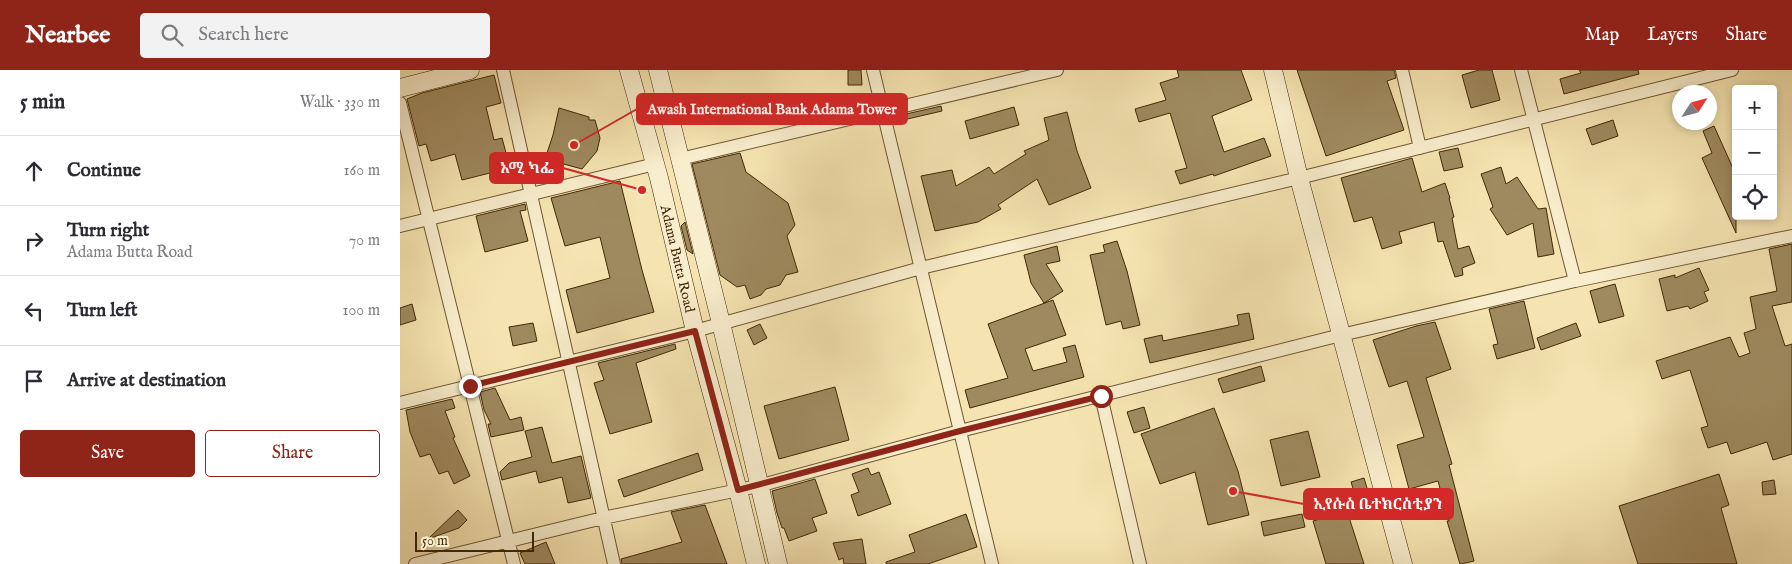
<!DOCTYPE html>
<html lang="en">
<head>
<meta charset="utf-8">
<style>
  :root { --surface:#fff; --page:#f2f2f3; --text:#2b2b33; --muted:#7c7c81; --line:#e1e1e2; --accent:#8f2418 }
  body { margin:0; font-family:"IM FELL English","Noto Serif Ethiopic",serif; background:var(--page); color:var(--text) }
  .controls { position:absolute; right:15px; top:15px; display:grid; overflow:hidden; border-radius:5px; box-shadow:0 2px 8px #0003 }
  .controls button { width:45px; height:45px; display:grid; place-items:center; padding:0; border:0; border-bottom:1px solid var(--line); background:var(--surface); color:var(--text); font:25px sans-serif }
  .compass { position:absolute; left:1272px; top:15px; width:45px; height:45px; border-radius:50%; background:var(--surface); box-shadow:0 2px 8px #0003; rotate:54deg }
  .scale { position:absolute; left:15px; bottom:12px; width:119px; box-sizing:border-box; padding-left:5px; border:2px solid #422907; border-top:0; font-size:14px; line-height:18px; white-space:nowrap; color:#422907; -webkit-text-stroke:4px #f8edcc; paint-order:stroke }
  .stop { position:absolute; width:15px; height:15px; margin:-11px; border:4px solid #8f2418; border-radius:50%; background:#fff }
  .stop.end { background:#8f2418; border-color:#fff; box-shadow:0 1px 5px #0008 }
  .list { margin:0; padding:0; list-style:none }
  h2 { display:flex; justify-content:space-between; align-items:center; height:65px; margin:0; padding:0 20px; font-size:21px }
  h2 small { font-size:16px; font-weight:400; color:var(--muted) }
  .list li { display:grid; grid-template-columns:32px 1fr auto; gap:15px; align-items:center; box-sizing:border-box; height:70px; padding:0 20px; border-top:1px solid var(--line) }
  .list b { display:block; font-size:19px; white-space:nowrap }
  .list p { margin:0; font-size:16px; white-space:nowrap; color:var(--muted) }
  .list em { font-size:16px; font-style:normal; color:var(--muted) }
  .actions { display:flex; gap:10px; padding:15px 20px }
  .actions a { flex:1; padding:11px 0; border:1px solid var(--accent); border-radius:5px; text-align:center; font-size:18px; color:var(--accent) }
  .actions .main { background:var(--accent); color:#fff }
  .icon { flex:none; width:28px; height:28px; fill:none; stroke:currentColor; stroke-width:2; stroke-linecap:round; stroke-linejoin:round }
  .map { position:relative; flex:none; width:1392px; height:494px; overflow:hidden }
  header { display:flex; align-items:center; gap:30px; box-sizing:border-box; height:70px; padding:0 25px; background:var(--accent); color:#fff }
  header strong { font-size:24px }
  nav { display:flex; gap:28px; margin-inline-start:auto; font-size:18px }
  .search { width:350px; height:45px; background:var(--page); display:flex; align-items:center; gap:12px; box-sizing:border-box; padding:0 18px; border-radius:5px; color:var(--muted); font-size:19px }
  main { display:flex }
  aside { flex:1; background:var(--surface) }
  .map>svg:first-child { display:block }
  .building { fill:#9f8a5f; stroke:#422907 }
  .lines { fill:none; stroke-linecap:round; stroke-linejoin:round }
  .street-casing { stroke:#6f5832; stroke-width:14 }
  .secondary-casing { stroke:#422907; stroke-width:19 }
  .street { stroke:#f8edcc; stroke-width:12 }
  .secondary { stroke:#f8edcc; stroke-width:18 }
  .route { stroke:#8f2418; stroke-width:6 }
  .labels { text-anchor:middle; stroke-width:4.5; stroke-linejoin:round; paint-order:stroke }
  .street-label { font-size:14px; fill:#422907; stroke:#f8edcc }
  .leader { fill:none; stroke:#d62828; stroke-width:2 }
  .callout-dot { fill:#d62828; stroke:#f8edcc; stroke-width:2 }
  .callout { fill:#d62828; stroke:#d62828; stroke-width:2 }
  .callout-label { font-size:15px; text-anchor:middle; font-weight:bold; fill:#fff }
</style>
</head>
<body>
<header>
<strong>Nearbee</strong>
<div class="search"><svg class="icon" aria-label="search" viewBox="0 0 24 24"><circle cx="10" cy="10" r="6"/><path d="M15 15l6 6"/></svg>Search here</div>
<nav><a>Map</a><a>Layers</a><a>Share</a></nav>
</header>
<main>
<aside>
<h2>5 min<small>Walk · 330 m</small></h2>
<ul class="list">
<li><svg class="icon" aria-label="ahead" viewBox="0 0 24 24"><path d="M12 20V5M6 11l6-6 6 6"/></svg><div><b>Continue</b></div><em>160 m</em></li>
<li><svg class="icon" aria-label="right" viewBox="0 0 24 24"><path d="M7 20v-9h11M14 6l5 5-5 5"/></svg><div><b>Turn right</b><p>Adama Butta Road</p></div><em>70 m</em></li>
<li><svg class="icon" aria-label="left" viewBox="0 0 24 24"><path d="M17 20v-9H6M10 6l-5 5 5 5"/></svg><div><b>Turn left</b></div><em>100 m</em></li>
<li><svg class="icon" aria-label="arrive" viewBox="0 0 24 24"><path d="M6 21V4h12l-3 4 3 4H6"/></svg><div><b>Arrive at destination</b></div></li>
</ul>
<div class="actions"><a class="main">Save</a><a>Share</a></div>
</aside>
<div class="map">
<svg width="1392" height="494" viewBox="0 0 1392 494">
  <rect width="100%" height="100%" fill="#f5e4b1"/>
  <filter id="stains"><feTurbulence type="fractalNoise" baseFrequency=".004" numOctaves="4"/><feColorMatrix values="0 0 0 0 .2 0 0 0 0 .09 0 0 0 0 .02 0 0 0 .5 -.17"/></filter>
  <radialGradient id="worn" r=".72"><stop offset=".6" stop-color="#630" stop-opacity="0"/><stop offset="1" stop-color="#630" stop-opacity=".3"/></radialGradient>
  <path class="building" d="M448,0H461L462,15H448Z
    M777,0H841L852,30L812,46L824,82L864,68L871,86L814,106L813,104L780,114L775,101L787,98L770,43L739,52L735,39L766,30L760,13L779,7Z
    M897,0H994L996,8L987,11L1004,60L926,86Z
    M1079,0H1092L1100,30L1071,38L1062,5Z
    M1179,0H1238L1239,4L1164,24L1160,9L1181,3Z
    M94,5L101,33L86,37L94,70L102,68L110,98L62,110L55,84L31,91L26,74L19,76L7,29L22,23Z
    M541,36L542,41L503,50L502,45Z
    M614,37L619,55L570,69L565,51Z
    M159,38L189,47V50H195L200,68L197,81L182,99L145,89L153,65Z
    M667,42L677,81L691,118L649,135L637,109L598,135L601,139L578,152L535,161L521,106L552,100L556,116L589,97L594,104L626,84L624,81L649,70L644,48Z
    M1213,50L1218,66L1192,75L1186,59Z
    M1314,56L1336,105V163L1302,88L1312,83L1303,61Z
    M1058,78L1063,97L1044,101L1039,82Z
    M340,83L346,102L388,133L395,155L387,166L398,202L386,205L380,215L366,219L361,225L350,229L345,215L337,217L320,205L292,94Z
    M1012,88L1022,122L1045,113L1050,128H1049L1054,147L1052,148L1058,179L1069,176L1075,193L1062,198L1063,205L1055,207L1043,171L1038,172L1034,152L999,162L1002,173L982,179L972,147L954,152L941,108Z
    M1101,97L1106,114L1117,107L1138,139L1146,138L1154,184L1138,187L1133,153L1107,165L1090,139L1093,137L1081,104Z
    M220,111L242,200L254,242L177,263L166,220L210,208L200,167L165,176L151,128Z
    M125,134L126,140L120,141L128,171L85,182L76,146Z
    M285,152L293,184L287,180L281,156Z
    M717,171L727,201L740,255L723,259L721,251L706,255L690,185L705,182L703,175Z
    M1392,174V232L1372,236L1385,276L1392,274V384L1373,390L1367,372L1331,384L1327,372L1308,378L1301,358L1308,356L1290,300L1262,309L1256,291L1330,267L1339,287L1350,283L1344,263L1356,259L1350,227L1377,221L1369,179Z
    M657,176L660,191L646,194L663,221L644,233L631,213L624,185Z
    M1299,198L1309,220L1304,222L1308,231L1290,239L1288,236L1267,241L1259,209L1275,205V208Z
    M1215,214L1224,246L1199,253L1190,221Z
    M653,230L666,265L625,279L633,301L667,292L663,278L675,275L684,307L570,338L565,320L608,308L588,254Z
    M1124,231L1135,278L1097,289L1093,275L1098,274L1089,239Z
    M12,234L16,250L0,255V238Z
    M849,243L854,269L750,293L744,269L762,265L763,271L839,255L837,245Z
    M1035,252L1051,299L1026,308L1052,394L1049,395L1074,491L1061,494H1060L1047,451H1049L1038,411L1009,419L997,375L1024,367L1007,311L989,317L973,270L1016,256Z
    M133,253L137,271L113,276L109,257Z
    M1176,253L1181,266L1141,280L1137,268Z
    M360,254L367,268L354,275L347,260Z
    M275,274L276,279L236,293L252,352L210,364L194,313L204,310L198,293Z
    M861,296L865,311L823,323L818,309Z
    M435,317L449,370L379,389L364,336Z
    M95,318L110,350L121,347L124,360L91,367L88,354H91L84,340L80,322Z
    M52,329L55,338L45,341L55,367L53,368L70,406L54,414L48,401L39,404L30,384L20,387L10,362L6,340Z
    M744,337L750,358L734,363L727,342Z
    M814,338L838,401L849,445L808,455L795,402L760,414L741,364Z
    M142,357L152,393L181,386L191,428L168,433L162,407L139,413L136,401L102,410L100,402L109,393L132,387L125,361Z
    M908,361L920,407L881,416L870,370Z
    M298,383L303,400L224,427L218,410Z
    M468,398L471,405L479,402L491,434L458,446L451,425L459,422L452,404Z
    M1319,404L1329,435L1321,438L1337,494H1238L1219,436Z
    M964,408L970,428L957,431L951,412Z
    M415,409L427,443L412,448L417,461L389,471L384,458H382L377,443L372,421Z
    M1374,410L1376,424L1363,425L1362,412Z
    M305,435L327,494H222L221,489L282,472L271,442Z
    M58,440L67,450L59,458L28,469Z
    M947,441L964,494H926L913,451Z
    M566,444L577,477L528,494H486V492L515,482L509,465Z
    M902,444L905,457L864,466L861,452Z
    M462,469L466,494H444L443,488L439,490L433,473Z
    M146,472L155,494H125L120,483Z"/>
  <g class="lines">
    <defs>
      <path id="street" d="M103,0L214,494
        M473,0L592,494
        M1002,0L1020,78
        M1121,0L1175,211
        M0,33L114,494
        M280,89L657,0
        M0,156L255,94
        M701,326L740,494
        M0,333L295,261L521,198L899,108L1332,0
        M15,494L203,448L358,416L560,361L941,265L1175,211L1392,166"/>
      <g id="secondary">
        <path id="s1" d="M229,0L259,108L295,261L338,420L356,494"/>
        <path d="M258,0L321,253L378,494"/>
        <path d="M873,0L899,108L1003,494"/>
        <path d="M0,18L70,0"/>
      </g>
    </defs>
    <use href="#street" class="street-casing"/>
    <use href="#secondary" class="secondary-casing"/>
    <use href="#street" class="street"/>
    <use href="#secondary" class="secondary"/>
  </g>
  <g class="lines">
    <path class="route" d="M70,316L295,261L338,420L560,361L701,326"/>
  </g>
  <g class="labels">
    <g class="street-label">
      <text dy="5" stroke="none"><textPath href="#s1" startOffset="195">Adama Butta Road</textPath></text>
    </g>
  </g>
  <path class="leader" d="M174 75L237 39M242 120L163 98M833 421L904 434"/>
  <g class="callout-dot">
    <circle cx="174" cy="75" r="5"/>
    <circle cx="242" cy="120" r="5"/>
    <circle cx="833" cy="421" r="5"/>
  </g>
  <g class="callout">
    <rect x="237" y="24" width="270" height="30" rx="5"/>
    <rect x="90" y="83" width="73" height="30" rx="5"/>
    <rect x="904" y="419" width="149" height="30" rx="5"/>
  </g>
  <g class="callout-label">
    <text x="372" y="44">Awash International Bank Adama Tower</text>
    <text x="127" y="103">አሚ ካፌ</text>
    <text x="978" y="439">ኢየሱስ ቤተክርስቲያን</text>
  </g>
  <rect width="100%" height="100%" filter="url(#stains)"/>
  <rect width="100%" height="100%" fill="url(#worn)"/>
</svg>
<div class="controls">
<button>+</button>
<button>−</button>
<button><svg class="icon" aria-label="locate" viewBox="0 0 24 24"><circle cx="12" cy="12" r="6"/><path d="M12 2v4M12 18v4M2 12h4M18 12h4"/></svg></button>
</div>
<svg class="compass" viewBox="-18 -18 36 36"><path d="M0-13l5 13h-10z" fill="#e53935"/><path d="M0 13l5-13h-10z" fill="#7c7c81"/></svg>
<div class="scale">50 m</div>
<div class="stop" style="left:701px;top:326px"></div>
<div class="stop end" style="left:70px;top:316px"></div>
</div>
</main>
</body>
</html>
